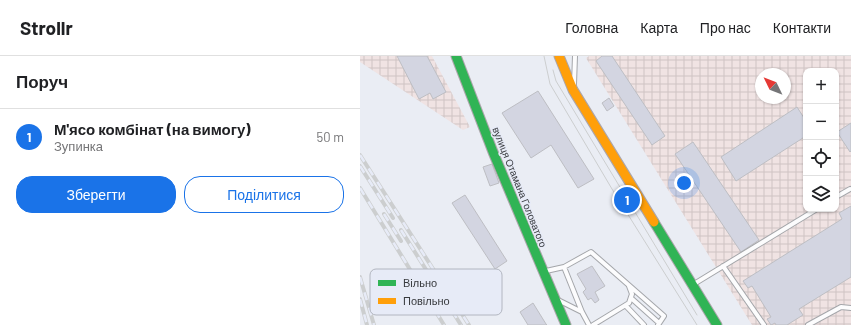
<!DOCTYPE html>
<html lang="uk">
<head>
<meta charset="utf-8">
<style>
  :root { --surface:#fff; --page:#f6f6f6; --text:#202124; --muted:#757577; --line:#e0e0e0; --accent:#1a73e8 }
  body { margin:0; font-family:Barlow,sans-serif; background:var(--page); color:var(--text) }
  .controls { position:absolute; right:12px; top:12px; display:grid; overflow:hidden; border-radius:8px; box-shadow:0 1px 3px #0004 }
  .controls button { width:36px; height:36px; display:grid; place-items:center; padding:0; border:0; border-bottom:1px solid var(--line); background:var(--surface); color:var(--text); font:20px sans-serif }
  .compass { position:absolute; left:395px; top:12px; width:36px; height:36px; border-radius:50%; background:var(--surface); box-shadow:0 1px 3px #0004; rotate:313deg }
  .you { position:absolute; left:324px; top:127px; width:14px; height:14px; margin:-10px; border:3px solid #fff; border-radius:50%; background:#1a73e8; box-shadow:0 0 0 6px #1a73e833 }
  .badge { display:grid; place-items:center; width:26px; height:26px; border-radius:50%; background:var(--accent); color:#fff; font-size:13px; font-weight:700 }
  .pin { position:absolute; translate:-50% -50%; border:2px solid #fff; box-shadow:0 1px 4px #0006 }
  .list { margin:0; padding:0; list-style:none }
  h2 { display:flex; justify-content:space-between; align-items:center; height:52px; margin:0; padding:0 16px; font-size:17px }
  h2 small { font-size:13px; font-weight:400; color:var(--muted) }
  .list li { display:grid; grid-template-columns:26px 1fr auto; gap:12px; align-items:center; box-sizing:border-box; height:56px; padding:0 16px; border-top:1px solid var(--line) }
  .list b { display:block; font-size:15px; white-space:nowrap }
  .list p { margin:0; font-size:13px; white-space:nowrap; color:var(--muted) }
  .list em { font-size:13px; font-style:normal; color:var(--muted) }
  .actions { display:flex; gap:8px; padding:12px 16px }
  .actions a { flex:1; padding:9px 0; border:1px solid var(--accent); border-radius:16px; text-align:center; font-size:14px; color:var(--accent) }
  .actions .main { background:var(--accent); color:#fff }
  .icon { flex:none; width:22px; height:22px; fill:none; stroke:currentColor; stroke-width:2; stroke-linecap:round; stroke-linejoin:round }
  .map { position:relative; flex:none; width:491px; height:269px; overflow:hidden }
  header { display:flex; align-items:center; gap:24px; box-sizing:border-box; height:56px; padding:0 20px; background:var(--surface); border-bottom:1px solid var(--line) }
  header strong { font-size:19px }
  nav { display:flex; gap:22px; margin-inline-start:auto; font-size:14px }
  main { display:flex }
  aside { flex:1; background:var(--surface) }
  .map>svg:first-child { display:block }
  .industrial { fill:url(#industrial-grid); fill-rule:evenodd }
  .building { fill:#d3d5e1; stroke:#bdbec3 }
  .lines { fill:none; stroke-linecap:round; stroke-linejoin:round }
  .lane-casing { stroke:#a4a6aa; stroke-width:6 }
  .fast-casing { stroke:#aca6ab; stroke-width:11 }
  .slow-casing { stroke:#aca6ab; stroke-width:11 }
  .lane { stroke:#fcfcfd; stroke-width:4 }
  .fast { stroke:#30b455; stroke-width:9 }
  .slow { stroke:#ff9f0a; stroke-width:9 }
  .tram { stroke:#cccecf; stroke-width:1 }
  .rail-casing { stroke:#cccecf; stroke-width:4 }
  .rail { stroke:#e7ebf7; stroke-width:2.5; stroke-dasharray:8; stroke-linecap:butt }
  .labels { text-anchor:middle; stroke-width:3; stroke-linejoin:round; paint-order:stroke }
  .street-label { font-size:10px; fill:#383a3e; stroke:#e7ebf7 }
  .key { fill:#e7ebf7; stroke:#b2b6c0; stroke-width:1 }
  .key-label { font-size:11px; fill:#383a3e }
</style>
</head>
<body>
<header>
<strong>Strollr</strong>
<nav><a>Головна</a><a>Карта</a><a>Про нас</a><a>Контакти</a></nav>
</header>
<main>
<aside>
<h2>Поруч<small></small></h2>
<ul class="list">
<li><span class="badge">1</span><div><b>М'ясо комбінат (на вимогу)</b><p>Зупинка</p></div><em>50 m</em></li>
</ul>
<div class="actions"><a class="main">Зберегти</a><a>Поділитися</a></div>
</aside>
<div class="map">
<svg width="491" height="269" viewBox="0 0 491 269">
  <defs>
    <pattern id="industrial-grid" width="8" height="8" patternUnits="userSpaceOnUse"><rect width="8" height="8" fill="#f0e3e3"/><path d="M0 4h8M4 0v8" fill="none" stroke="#cfc4c4"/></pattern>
  </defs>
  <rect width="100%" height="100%" fill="#eaedf4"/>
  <path class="industrial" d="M0,0H72L110,71L103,74L0,6Z
    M229,0H491V269H392L226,2ZM446,15H476V153H446ZM401,18H425V42H401Z"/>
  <path class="building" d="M37,0H67L86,36L73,43L70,37L59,43Z
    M242,0H252L305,80L292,89L236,5Z
    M178,35L234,123L218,132L191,89L171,102L142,57Z
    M249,42L254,50L247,55L242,47Z
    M437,51L446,65V80L376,125L361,101Z
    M491,67V95L490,96L477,76Z
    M333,86L399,184L381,196L315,98Z
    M132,108L139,127L130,130L123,111Z
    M105,139L147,205L135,213L92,147Z
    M491,150V221L439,253L443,259L427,269H416L415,267L411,269L407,263L411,261L392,230L388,232L383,225L482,163L479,157Z
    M232,210L245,230L235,236L239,244L235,247L231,242L228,244L223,236L226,233L217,218Z
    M173,247L186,268L187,269H168L160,256Z"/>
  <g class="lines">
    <defs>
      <path id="lane" d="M214,28L215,0
        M476,141L490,133
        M363,210L404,269
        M204,211L222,256L229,269
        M186,215L204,211L231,196L304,260L298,269
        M334,228L457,153
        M271,242L299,267
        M198,244L222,256
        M266,250L284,269
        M233,269L269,247L272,238L269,230
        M448,269L481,251L491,252"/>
      <path id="fast" d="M96,0L133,96L206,269
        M294,166L357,269"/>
      <path id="slow" d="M199,0L213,34L294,166"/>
    </defs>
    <use href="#lane" class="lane-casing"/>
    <use href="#fast" class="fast-casing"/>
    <use href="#slow" class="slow-casing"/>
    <use href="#lane" class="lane"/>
    <use href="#fast" class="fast"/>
    <use href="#slow" class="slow"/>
    <path class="tram" d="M184,0L190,28L252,133L337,269
      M193,14L196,25L337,259"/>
    <defs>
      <path id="rail" d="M0,99L109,269
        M0,110L33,162
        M0,132L84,269
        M24,158L41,185
        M41,174L101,269
        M0,221L14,269
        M0,243L7,269"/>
    </defs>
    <use href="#rail" class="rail-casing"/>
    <use href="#rail" class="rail"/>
  </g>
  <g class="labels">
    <g class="street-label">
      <text transform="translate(160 131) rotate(68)" y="4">вулиця Отамана Головатого</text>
    </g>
  </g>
  <rect x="10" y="213" width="132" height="46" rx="6" class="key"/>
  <rect x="18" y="224" width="18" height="6" fill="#30b455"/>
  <rect x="18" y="242" width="18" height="6" fill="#ff9f0a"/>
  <g class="key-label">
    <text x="43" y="231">Вільно</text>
    <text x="43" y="249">Повільно</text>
  </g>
</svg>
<div class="controls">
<button>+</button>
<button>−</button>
<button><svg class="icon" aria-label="locate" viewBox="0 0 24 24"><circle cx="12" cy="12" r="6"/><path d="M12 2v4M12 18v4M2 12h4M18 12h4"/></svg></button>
<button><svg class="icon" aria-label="layers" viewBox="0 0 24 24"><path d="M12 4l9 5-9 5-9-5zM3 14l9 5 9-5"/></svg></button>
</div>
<svg class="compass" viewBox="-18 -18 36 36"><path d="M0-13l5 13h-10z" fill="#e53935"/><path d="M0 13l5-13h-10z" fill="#757577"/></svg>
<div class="you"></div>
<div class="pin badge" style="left:267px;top:144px">1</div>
</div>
</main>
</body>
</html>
